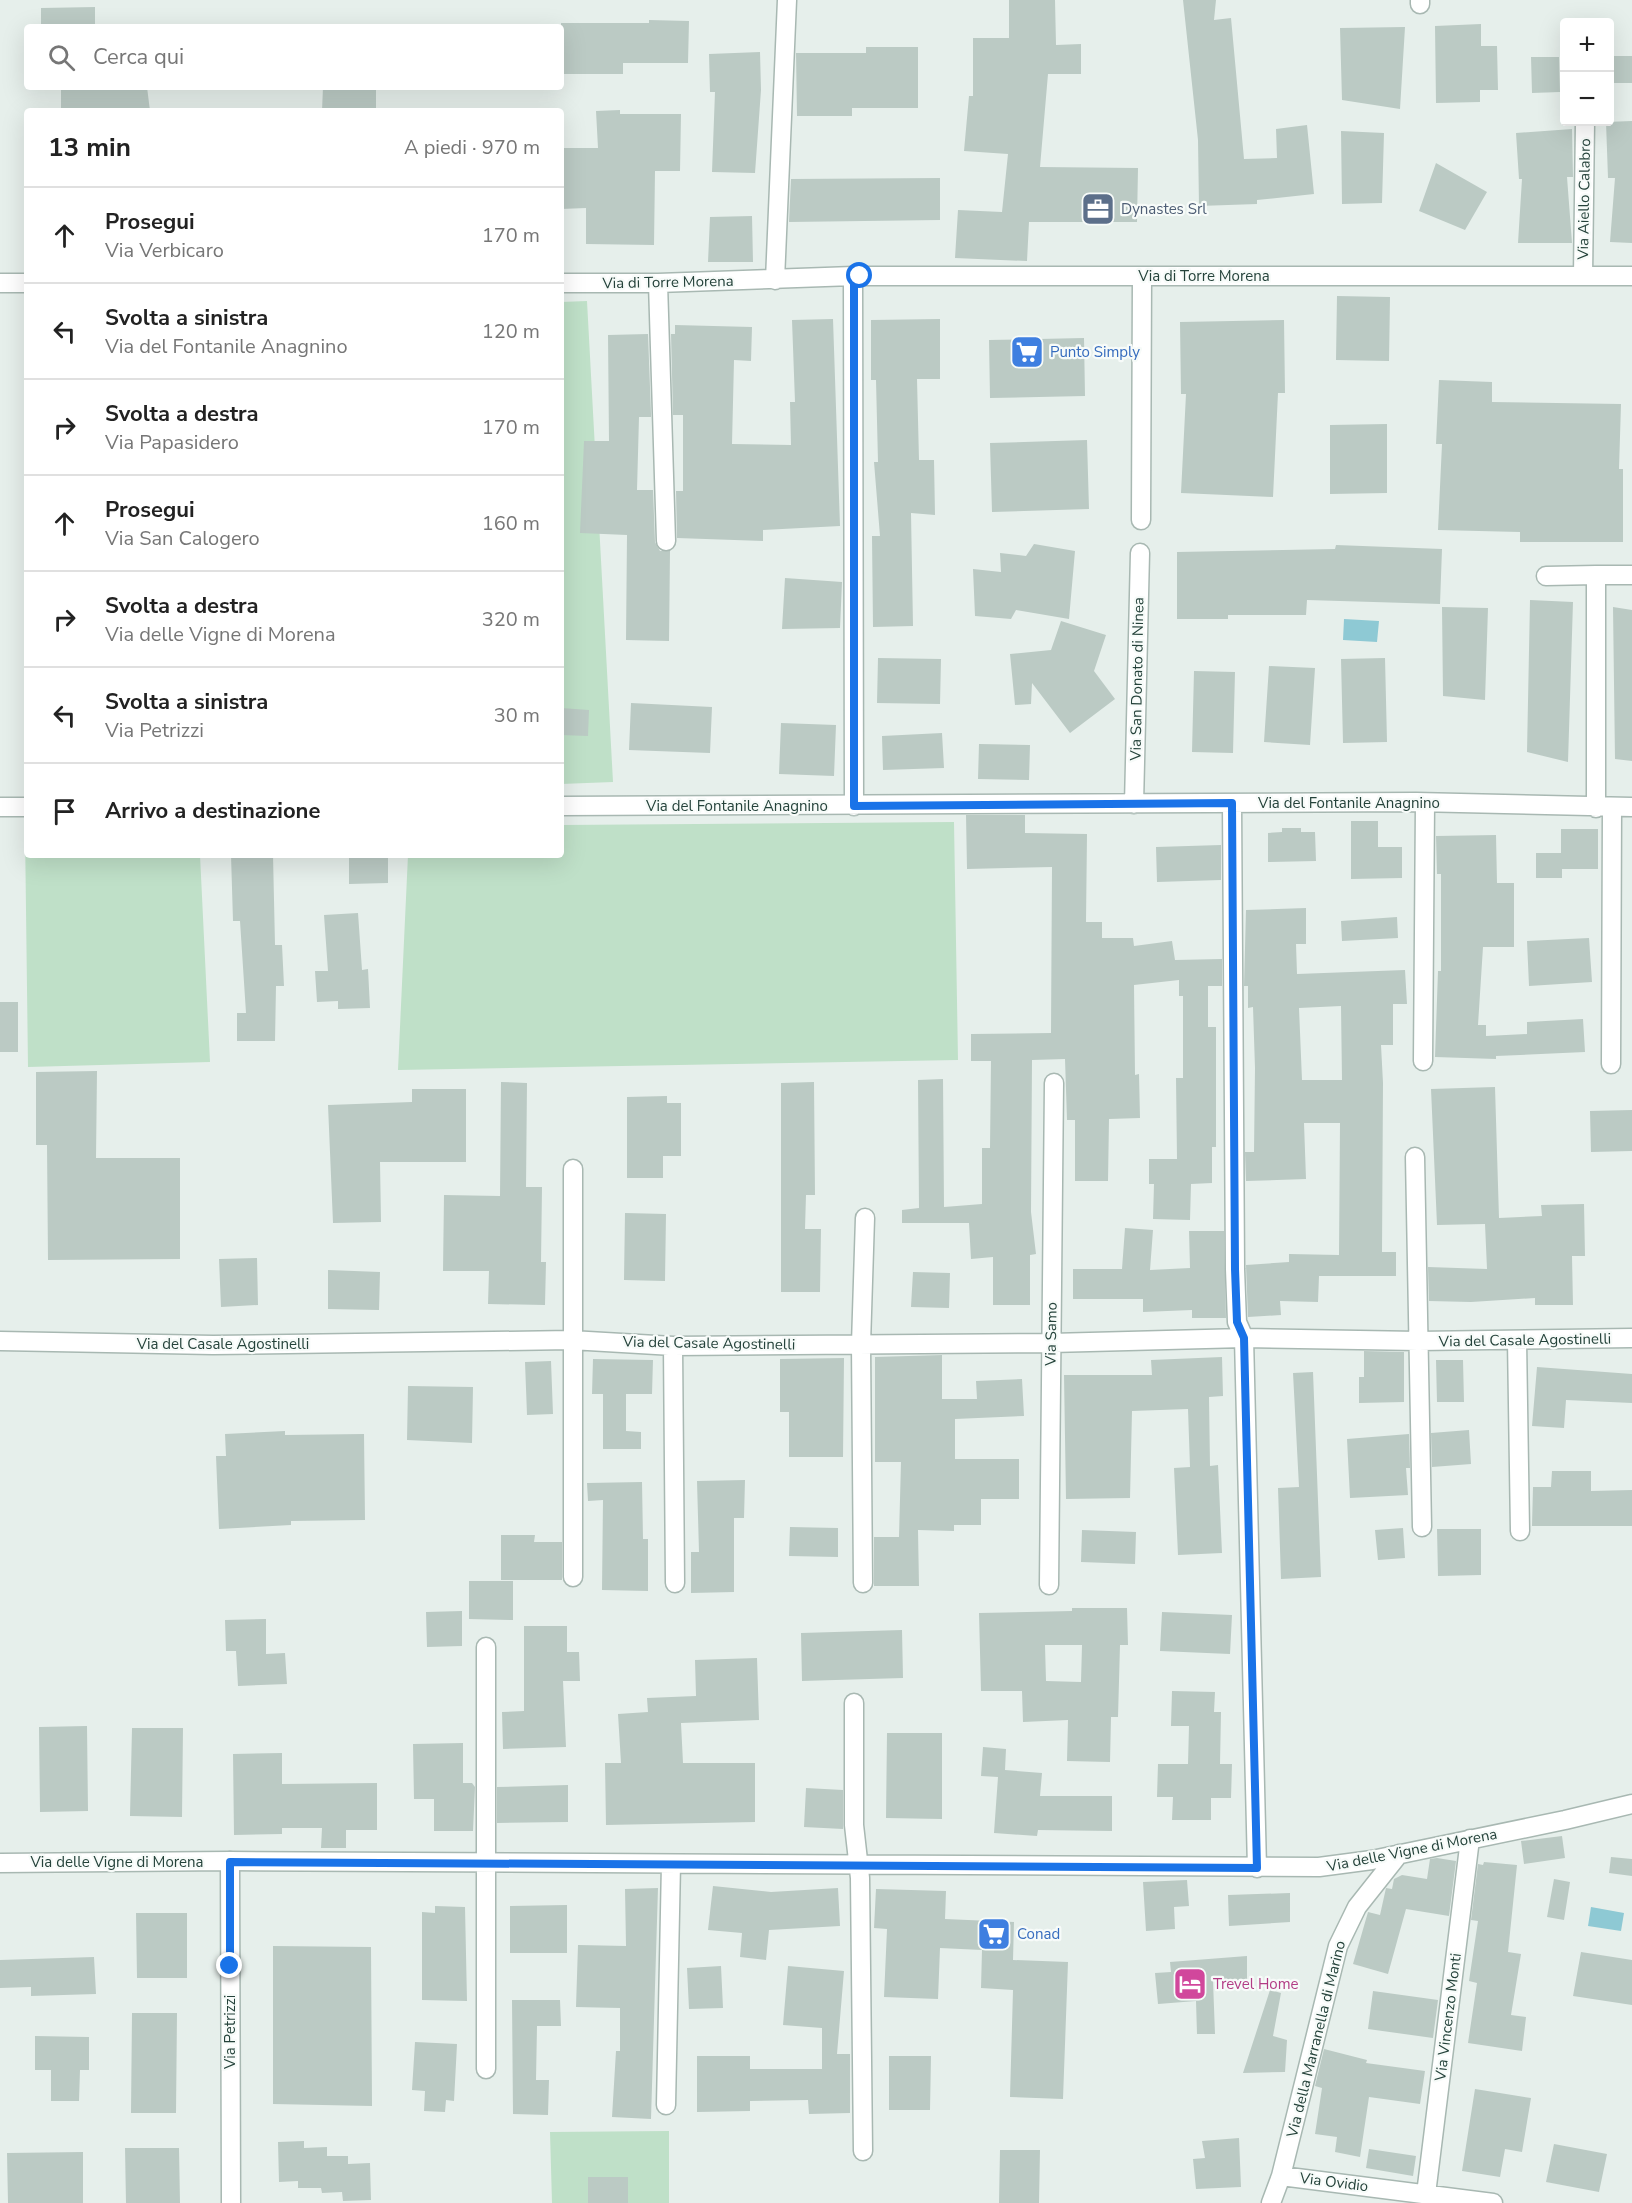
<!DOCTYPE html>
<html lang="it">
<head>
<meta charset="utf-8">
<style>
  :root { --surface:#fff; --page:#f6f6f6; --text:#222; --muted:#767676; --line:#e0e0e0 }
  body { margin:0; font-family:"Nunito Sans",sans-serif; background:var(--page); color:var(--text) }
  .controls { position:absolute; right:18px; top:18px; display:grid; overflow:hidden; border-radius:6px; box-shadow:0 6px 24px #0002 }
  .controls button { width:54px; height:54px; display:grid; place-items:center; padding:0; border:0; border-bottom:2px solid var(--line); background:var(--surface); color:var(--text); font:30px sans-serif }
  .stop { position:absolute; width:18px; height:18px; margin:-14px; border:4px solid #1a73e8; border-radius:50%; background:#fff }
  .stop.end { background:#1a73e8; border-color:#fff; box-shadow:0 2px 6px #0008 }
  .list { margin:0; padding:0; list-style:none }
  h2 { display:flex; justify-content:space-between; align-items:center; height:78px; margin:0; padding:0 24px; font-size:26px }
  h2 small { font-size:20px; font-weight:400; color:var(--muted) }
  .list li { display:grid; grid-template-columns:39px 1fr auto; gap:18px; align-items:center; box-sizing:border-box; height:96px; padding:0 24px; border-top:2px solid var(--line) }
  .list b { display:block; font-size:22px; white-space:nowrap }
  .list p { margin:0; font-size:20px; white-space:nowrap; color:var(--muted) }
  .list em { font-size:20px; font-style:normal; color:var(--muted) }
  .icon { flex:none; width:33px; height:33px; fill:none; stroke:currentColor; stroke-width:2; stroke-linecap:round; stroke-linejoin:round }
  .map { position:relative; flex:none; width:1632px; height:2203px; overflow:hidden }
  .search { position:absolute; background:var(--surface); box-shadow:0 6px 24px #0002; left:24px; top:24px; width:540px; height:66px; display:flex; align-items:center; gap:15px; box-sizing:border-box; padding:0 21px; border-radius:6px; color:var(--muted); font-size:22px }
  .panel { position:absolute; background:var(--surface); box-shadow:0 6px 24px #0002; left:24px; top:108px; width:540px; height:750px; border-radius:6px }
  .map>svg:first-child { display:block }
  .green { fill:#bfe0c8 }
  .water { fill:#8ec9d4 }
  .building { fill:#bbcac4; fill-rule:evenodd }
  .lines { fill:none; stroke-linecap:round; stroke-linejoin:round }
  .minor-casing { stroke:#a8b8b2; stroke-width:21 }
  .tertiary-casing { stroke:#a8b8b2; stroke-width:21 }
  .minor { stroke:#fff; stroke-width:18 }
  .tertiary { stroke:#fff; stroke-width:18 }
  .route { stroke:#1a73e8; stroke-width:8 }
  .labels { text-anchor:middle; stroke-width:4.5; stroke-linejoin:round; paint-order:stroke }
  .street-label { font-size:15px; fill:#24423a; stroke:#f7fbf9 }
  .service-label { font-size:15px; fill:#4e5e75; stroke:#f7fbf9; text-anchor:start }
  .shop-label { font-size:15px; fill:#366cbe; stroke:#f7fbf9; text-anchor:start }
  .hotel-label { font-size:15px; fill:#b23c85; stroke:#f7fbf9; text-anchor:start }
</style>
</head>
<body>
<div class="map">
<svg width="1632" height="2203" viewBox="0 0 1632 2203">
  <rect width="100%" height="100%" fill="#e6efeb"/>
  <path class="green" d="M587,301L613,782L561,784V302Z
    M954,822L958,1060L398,1070L408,855H561V825Z
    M25,831H27V855H200L210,1062L28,1067Z
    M669,2131V2203H552L550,2132Z"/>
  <path class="water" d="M1344,619L1379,621L1377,642L1343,640Z
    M1591,1907L1624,1913L1621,1931L1588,1926Z"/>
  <path class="building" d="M1009,0H1055L1056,45L1081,44V74H1048L1040,167L1138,168L1137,222H1029L1027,261L955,258L958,210L1002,212L1008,154L964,151L969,96H973V38H1009Z
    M1183,0H1216L1214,20L1231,18L1244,159L1277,158L1276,129L1307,125L1314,194L1257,200V204L1199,206L1198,140Z
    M95,7V27H41V8Z
    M649,20L689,21L688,63H623V74H561V23H649Z
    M1481,24V46H1497L1498,90H1480V102L1436,103L1435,26Z
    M1405,27L1400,109L1342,100L1340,28Z
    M866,47H918V108H852V116H797L796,53H866Z
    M760,52L761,90L755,173L712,172L715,92H710L709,54Z
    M1610,56H1632V83H1610Z
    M1531,57H1559L1560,92L1532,93Z
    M61,87H147L150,111H61Z
    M323,87H376V111H322Z
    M620,110V114H681L680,171H655L654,245L586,244V208L561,209V148H598L596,111Z
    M1632,121V243L1610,242L1615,178H1608L1606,122Z
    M1572,129L1573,177H1567L1572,243H1518L1522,179H1519L1516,133Z
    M1341,131L1384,133L1382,203L1342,204Z
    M1436,163L1487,192L1465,230L1419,211Z
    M940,178V220L789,222L791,179Z
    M752,216L753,262H708L710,217Z
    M1337,296L1390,297L1389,361L1336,360Z
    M833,319L840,526L763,530V541L677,538L676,491H683V415H673L671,334H675V325L752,327L751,361L734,360L732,444L791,445L790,402H795L792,320Z
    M940,319V379H917L919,460H934L935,515L911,513L913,626L873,627L872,536H880L874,462H878L876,380H871V320Z
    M1284,320L1285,393H1278L1273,497L1181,493L1186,394H1181L1180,322Z
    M648,334L651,414V417H639L637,490H653L655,542L660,551H670L669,641L626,640L627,535L580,533L584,441H609L608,335Z
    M1084,338L1085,396L990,398L989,340Z
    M1439,380L1492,382V402L1621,404L1619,469H1623V542H1520V532L1438,530L1442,444H1436Z
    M1387,424V493L1330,494V425Z
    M1087,440L1089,509L992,512L990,443Z
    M1034,544L1075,551L1069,619L1016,610L1011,619L975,616L973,569L1001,572L1000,553L1026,556Z
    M1336,545L1442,549L1440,604L1307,600L1306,615H1228V619H1177V552L1335,549Z
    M785,578L842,582L840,628L782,629Z
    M1530,600L1573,602L1568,762L1527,752Z
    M1442,607L1488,608L1485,700L1443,696Z
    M1613,607L1632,610V761L1615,759Z
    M1061,621L1106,635L1094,671L1115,699L1070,733L1032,683L1031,704L1015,705L1010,654L1051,650Z
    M878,658L941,659L940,704L877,703Z
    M1385,658L1387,742L1343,743L1341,659Z
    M1269,666L1315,668L1310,745L1264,742Z
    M1194,671L1235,672L1233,753L1192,752Z
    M631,703L712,707L710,753L629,750Z
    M561,708L589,710L588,736L561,735Z
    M781,723L836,725L834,776L779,774Z
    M942,733L944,768L883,770L882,736Z
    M979,744L1030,745L1029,780L978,779Z
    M966,815H1025V833L1087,834L1086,922H1102V938H1133L1134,946L1172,941L1175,960L1222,959V986H1208V1027H1216V1147H1212V1183L1191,1184L1190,1220L1153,1219L1154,1184H1149V1159H1177L1176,1078H1183V996H1179V980L1134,985L1135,1075L1139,1074L1140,1118L1109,1119L1108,1181H1075V1120H1067L1065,1059L1032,1060L1031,1212L1036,1254L1030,1255V1305H993V1257L971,1259L969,1223H902V1210L919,1208L918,1080L943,1079L944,1207L982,1204V1148H990L991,1061H971V1034L1051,1033L1052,867L967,869Z
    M1351,821H1378V847H1402V878L1351,879Z
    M1282,828H1301V832H1315L1316,861L1268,862V833L1282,832Z
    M1561,829H1598V869H1562V878H1536V853H1561Z
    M1496,835L1497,883H1514V947H1483L1478,1025H1486V1036L1527,1034V1022L1583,1019L1585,1052L1496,1056V1059L1435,1057L1438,971H1441V874H1437L1436,836Z
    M1221,845V880L1157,882L1156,847Z
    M231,855H273L275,945H282L284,986H276L275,1041H237V1013H246L240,921H233Z
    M349,855H388V883L349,884Z
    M1306,908V944H1296L1297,974L1405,970L1407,1004H1393V1045H1381L1383,1083L1382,1252H1396V1276H1319L1318,1302L1280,1301L1281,1315L1248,1317L1246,1265L1289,1262V1254L1339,1255L1340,1123H1304L1306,1179L1246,1181L1245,1152H1254L1255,1068L1253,1007L1248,1008V986H1244L1246,910ZM1341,1006L1342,1080H1302L1299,1008Z
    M358,913L362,970L368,969L370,1008L338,1009V1001L317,1002L315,971H328L324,915Z
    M1397,917L1398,938L1342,941L1341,921Z
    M1589,938L1592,982L1529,986L1527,941Z
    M0,1002H18V1052H0Z
    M97,1071L96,1158H180V1259L48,1260L47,1145H36V1072Z
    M501,1082L527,1083L526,1187H542L541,1262H546L545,1305L488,1304L489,1271H443L444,1195L500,1196Z
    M814,1082L815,1195H806L805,1229H821L820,1292H781V1083Z
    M1495,1087L1499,1218L1542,1216L1541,1205L1584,1204L1585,1256H1572L1573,1305H1535V1298L1471,1302L1429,1301L1428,1267L1487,1269L1485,1224L1437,1225L1431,1089Z
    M412,1089H466V1162H380L381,1222L333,1223L328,1105L412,1102Z
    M667,1096V1103H681V1156H663V1178H627V1097Z
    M1632,1110V1151L1591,1152L1590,1111Z
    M625,1213L666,1214L665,1281L624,1280Z
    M1125,1228L1153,1230L1150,1270L1190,1268L1189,1231H1224L1226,1318H1192V1310L1143,1312V1299H1073V1269H1122Z
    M257,1258L258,1305L221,1307L219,1259Z
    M328,1270L380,1272L379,1310L328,1309Z
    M913,1272L950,1273L949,1308L911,1307Z
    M1364,1351L1404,1352V1402L1359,1403V1377H1364Z
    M942,1355V1399H977L976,1381L1022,1379L1024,1416L955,1419V1459H1019V1499H981V1525H954V1531L918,1530L919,1586H874V1537H899L901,1462H875V1357Z
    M1222,1357L1223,1396L1209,1397L1210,1466L1218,1465L1222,1553L1178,1555L1174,1468L1190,1467L1188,1409L1132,1411L1130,1498L1066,1499L1064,1375H1152L1151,1360Z
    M844,1358L843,1457H789V1412H780V1359Z
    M593,1359L653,1360L652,1394H626V1431L641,1432V1449H603V1394H592Z
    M1436,1360H1463L1464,1402H1437Z
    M551,1361L553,1414L527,1415L525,1362Z
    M1537,1367L1632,1374V1403L1566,1400L1564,1428L1532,1426Z
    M1313,1372L1321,1577L1281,1579L1278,1488L1299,1487L1293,1373Z
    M408,1386L473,1387L472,1443L407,1440Z
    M1469,1430L1471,1464L1432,1467L1431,1433Z
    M285,1431V1435L364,1434L365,1520L291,1521V1525L219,1529L216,1456H226L225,1434Z
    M1409,1434L1410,1468H1406L1408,1495L1350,1498L1347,1439Z
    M1552,1471H1591V1491L1632,1490V1526H1532L1533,1487H1551Z
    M745,1480L744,1518H734V1592L691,1593V1552H699L697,1481Z
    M642,1482L643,1539H648V1591L602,1590L603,1500L588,1501L587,1483Z
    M790,1527L838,1528V1557L789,1556Z
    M1403,1528L1405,1558L1378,1560L1375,1530Z
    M1437,1529H1481V1575L1438,1576Z
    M1082,1530L1136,1532L1135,1564L1081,1562Z
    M501,1535H535L534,1542H562V1580H501Z
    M469,1581H513V1620L469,1619Z
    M1072,1608H1127L1128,1645H1120L1118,1717H1111L1110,1762L1067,1761L1068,1720L1023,1722L1022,1691H981L979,1613L1072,1611ZM1045,1645H1082L1081,1682L1046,1681Z
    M462,1611V1646L427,1647L426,1612Z
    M1162,1612L1232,1615L1230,1654L1160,1651Z
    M266,1619V1654L285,1653L287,1684L238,1686L236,1651H226L225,1620Z
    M524,1626H567V1652H579L580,1681H563L566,1747L503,1749L502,1712L524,1711Z
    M902,1630L903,1678L802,1681L801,1633Z
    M757,1658L759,1720L681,1723L683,1763H755V1822L606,1825L605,1763H621L618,1714L648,1712L647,1698L696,1696L695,1660Z
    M1172,1691L1215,1692L1214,1712H1221L1220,1764H1232L1231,1798H1211V1820H1172L1173,1797H1157L1158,1764H1188L1189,1726H1171Z
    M87,1726L88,1811L40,1812L39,1727Z
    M132,1728H183L182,1817L130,1816Z
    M887,1733H942V1819L886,1818Z
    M463,1743V1783H472L475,1787L473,1831H434V1799H414L413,1744Z
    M983,1747L1006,1749L1005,1770L1042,1773L1040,1796H1112V1831L1038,1830L1037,1836L994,1833L998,1777L981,1776Z
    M282,1753V1784L377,1783V1830H346V1848H321L322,1828H282V1834L234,1835L233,1754Z
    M568,1785V1822L497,1823V1787Z
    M806,1788L843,1790V1829L804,1827Z
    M1562,1836L1565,1858L1524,1864L1521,1841Z
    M1611,1857L1632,1859V1876L1609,1873Z
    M1437,1858L1456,1861L1449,1916L1406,1909L1388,1974L1353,1964L1368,1912L1380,1915L1386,1888L1392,1889L1394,1879L1402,1875L1427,1879L1430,1859Z
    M1484,1862L1517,1865L1508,1952L1521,1954L1511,2015L1526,2017L1522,2051L1468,2043L1477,1983L1469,1981L1478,1921L1471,1920L1478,1864L1483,1865Z
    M1554,1879L1570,1882L1564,1920L1547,1917Z
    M1187,1880L1189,1906L1174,1907L1175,1929L1146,1931L1143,1882Z
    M713,1886L771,1892L838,1888L840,1926L769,1930L766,1960L740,1957L742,1933L708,1930Z
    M658,1888L651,2119L612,2117L616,2051H620V2008L576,2007L578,1945L626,1946L625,1889Z
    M876,1889L946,1891L945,1919L1014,1922L1013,1960L1068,1962L1063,2099L1010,2097L1013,1990L981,1988L982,1950L940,1948L938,1999L884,1997L887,1929L874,1928Z
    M1290,1893V1922L1229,1926L1228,1895Z
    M567,1905V1953H510V1906Z
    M435,1906L465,1907L467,2001L422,2000V1912L435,1913Z
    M136,1913H187V1978H137Z
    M273,1946L371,1947L372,2106L273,2104Z
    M1581,1952L1632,1960V2005L1573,1996Z
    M1247,1956V1980L1213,1981L1215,2034H1197L1196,2001L1158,2004L1155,1973L1171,1972L1170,1962Z
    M94,1957L96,1994L31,1996V1987L0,1988V1960Z
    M721,1966L723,2008L689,2009L687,1968Z
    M788,1966L844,1971L837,2054H850V2113L809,2114L808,2100L750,2101V2111L697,2112V2056H750V2069H822V2028L783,2025Z
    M1270,1990L1281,1993L1273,2036L1287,2040L1285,2072L1243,2073Z
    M1373,1991L1438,2000L1433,2038L1368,2029Z
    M512,2000H560L561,2026H537L536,2080H549L548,2115L513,2114Z
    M132,2013H177L176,2113H131Z
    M35,2036L89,2037V2070H80L79,2101H51V2070H35Z
    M415,2042L457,2044L454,2101L446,2100L445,2112L424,2111L425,2091L412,2090Z
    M1324,2049L1367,2060L1366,2063L1425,2071L1420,2104L1369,2097L1360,2157L1335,2152L1337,2137L1315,2134L1322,2088L1315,2086Z
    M889,2056H931L930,2110H889Z
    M1475,2089L1531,2098L1522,2152L1505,2149L1500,2177L1462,2171Z
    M1239,2138L1241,2187L1196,2189L1193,2159L1205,2158L1202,2141Z
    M304,2141V2148L327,2147V2156H348V2164L370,2163L371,2200L343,2201L342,2192L322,2193L321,2188H298V2181L279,2182L278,2142Z
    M1554,2144L1607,2154L1599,2192L1546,2182Z
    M125,2148H179L180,2203H126Z
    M1369,2149L1416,2156L1413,2176L1366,2168Z
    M1000,2150H1040L1039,2203H999Z
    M83,2152V2203H8L7,2153Z
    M588,2177H628V2203H588Z"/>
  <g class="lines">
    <defs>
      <path id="minor" d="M1420,4V0
        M853,276L854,806
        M1583,276L1585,122
        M775,280L787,0
        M0,283H27
        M561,283H658L853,276H1632
        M658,283L666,541
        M1141,520L1142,276
        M1546,576L1596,575
        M1232,803L1235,1269L1237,1322L1244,1338L1257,1868
        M1134,804L1140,553
        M561,806L1416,802L1632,807
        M0,807H27
        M1596,808V575H1632
        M1423,1061L1425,803
        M1611,1064L1612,808
        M1415,1157L1422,1527
        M573,1169V1577
        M1517,1340L1520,1531
        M0,1341L213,1345L571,1340L673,1346L1051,1343L1244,1338L1418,1341L1632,1338
        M673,1346L675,1583
        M863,1583L861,1344L865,1218
        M1049,1585L1054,1083
        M854,1703V1825L860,1878L863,2151
        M230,1861L1319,1867L1372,1860L1565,1820L1632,1804
        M486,2069V1647
        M666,2105L671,1864
        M1281,2176L1493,2203
        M1426,2194L1470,1839
        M1271,2203L1281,2176L1338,1946L1357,1907L1399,1854"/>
      <path id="tertiary" d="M0,1863L230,1861L231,2203"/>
    </defs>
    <use href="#minor" class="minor-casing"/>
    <use href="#tertiary" class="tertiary-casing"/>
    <use href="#minor" class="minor"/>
    <use href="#tertiary" class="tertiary"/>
  </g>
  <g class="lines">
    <path class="route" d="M230,1966V1862L1257,1868L1244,1338L1237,1322L1235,1269L1232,803L854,806V276H860"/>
  </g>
  <defs>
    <symbol id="office-square" viewBox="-11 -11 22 22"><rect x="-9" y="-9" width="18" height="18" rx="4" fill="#5c6f8a" stroke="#f7fbf9"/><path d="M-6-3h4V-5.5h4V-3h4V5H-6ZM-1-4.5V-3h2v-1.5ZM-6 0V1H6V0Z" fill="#fff"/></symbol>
    <symbol id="supermarket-square" viewBox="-11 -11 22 22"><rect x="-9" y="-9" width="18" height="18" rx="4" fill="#3f7fe0" stroke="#f7fbf9"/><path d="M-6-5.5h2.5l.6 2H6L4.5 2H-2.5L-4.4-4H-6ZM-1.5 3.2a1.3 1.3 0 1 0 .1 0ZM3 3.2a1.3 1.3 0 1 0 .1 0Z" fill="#fff"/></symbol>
    <symbol id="hotel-square" viewBox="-11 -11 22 22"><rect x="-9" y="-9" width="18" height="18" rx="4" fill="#d1479c" stroke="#f7fbf9"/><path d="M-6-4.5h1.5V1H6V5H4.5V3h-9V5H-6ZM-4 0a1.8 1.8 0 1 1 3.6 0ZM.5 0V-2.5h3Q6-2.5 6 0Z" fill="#fff"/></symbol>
  </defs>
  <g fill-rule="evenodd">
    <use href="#office-square" x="1079" y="190" width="38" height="38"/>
    <use href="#supermarket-square" x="1008" y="333" width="38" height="38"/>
    <use href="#supermarket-square" x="975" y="1915" width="38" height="38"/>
    <use href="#hotel-square" x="1171" y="1965" width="38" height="38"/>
  </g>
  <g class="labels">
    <g class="street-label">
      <text transform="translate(1584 199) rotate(-89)" y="5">Via Aiello Calabro</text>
      <text x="1204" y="281">Via di Torre Morena</text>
      <text transform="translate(668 282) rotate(-1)" y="5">Via di Torre Morena</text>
      <text transform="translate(1137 679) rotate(-89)" y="5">Via San Donato di Ninea</text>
      <text x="1349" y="808">Via del Fontanile Anagnino</text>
      <text x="737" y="811">Via del Fontanile Anagnino</text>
      <text transform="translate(1051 1334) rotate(-89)" y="5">Via Samo</text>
      <text transform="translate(1525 1340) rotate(-1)" y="5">Via del Casale Agostinelli</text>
      <text transform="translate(709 1343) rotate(1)" y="5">Via del Casale Agostinelli</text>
      <text x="223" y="1349">Via del Casale Agostinelli</text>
      <text transform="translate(1412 1850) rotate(-11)" y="5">Via delle Vigne di Morena</text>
      <text x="117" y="1867">Via delle Vigne di Morena</text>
      <text transform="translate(1448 2017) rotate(-83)" y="5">Via Vincenzo Monti</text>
      <text transform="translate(230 2032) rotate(-90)" y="5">Via Petrizzi</text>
      <text transform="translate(1316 2039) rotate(-76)" y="5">Via della Marranella di Marino</text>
      <text transform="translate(1334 2182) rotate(7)" y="5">Via Ovidio</text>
    </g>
    <g class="service-label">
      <text x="1121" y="214">Dynastes Srl</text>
    </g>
    <g class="shop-label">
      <text x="1050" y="357">Punto Simply</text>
      <text x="1017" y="1939">Conad</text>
    </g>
    <g class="hotel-label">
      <text x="1213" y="1989">Trevel Home</text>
    </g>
  </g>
</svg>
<div class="controls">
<button>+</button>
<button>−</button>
</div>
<div class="stop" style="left:860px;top:276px"></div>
<div class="stop end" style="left:230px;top:1966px"></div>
<div class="search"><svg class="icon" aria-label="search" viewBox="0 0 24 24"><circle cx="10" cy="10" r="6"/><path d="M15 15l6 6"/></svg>Cerca qui</div>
<section class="panel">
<h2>13 min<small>A piedi · 970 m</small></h2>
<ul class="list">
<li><svg class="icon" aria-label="ahead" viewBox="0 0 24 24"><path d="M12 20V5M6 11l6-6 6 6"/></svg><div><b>Prosegui</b><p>Via Verbicaro</p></div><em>170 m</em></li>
<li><svg class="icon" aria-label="left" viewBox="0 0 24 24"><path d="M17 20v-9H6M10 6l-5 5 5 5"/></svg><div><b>Svolta a sinistra</b><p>Via del Fontanile Anagnino</p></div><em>120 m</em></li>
<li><svg class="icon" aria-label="right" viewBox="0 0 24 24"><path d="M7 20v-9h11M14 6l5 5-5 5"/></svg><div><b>Svolta a destra</b><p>Via Papasidero</p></div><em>170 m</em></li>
<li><svg class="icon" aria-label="ahead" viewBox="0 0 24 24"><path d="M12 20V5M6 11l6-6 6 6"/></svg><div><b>Prosegui</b><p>Via San Calogero</p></div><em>160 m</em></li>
<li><svg class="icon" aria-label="right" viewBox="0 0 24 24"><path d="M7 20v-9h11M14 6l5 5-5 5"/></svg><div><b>Svolta a destra</b><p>Via delle Vigne di Morena</p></div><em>320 m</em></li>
<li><svg class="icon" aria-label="left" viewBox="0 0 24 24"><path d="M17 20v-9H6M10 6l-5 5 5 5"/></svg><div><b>Svolta a sinistra</b><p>Via Petrizzi</p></div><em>30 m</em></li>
<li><svg class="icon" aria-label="arrive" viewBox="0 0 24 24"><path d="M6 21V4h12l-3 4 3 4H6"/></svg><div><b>Arrivo a destinazione</b></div></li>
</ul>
</section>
</div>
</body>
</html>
